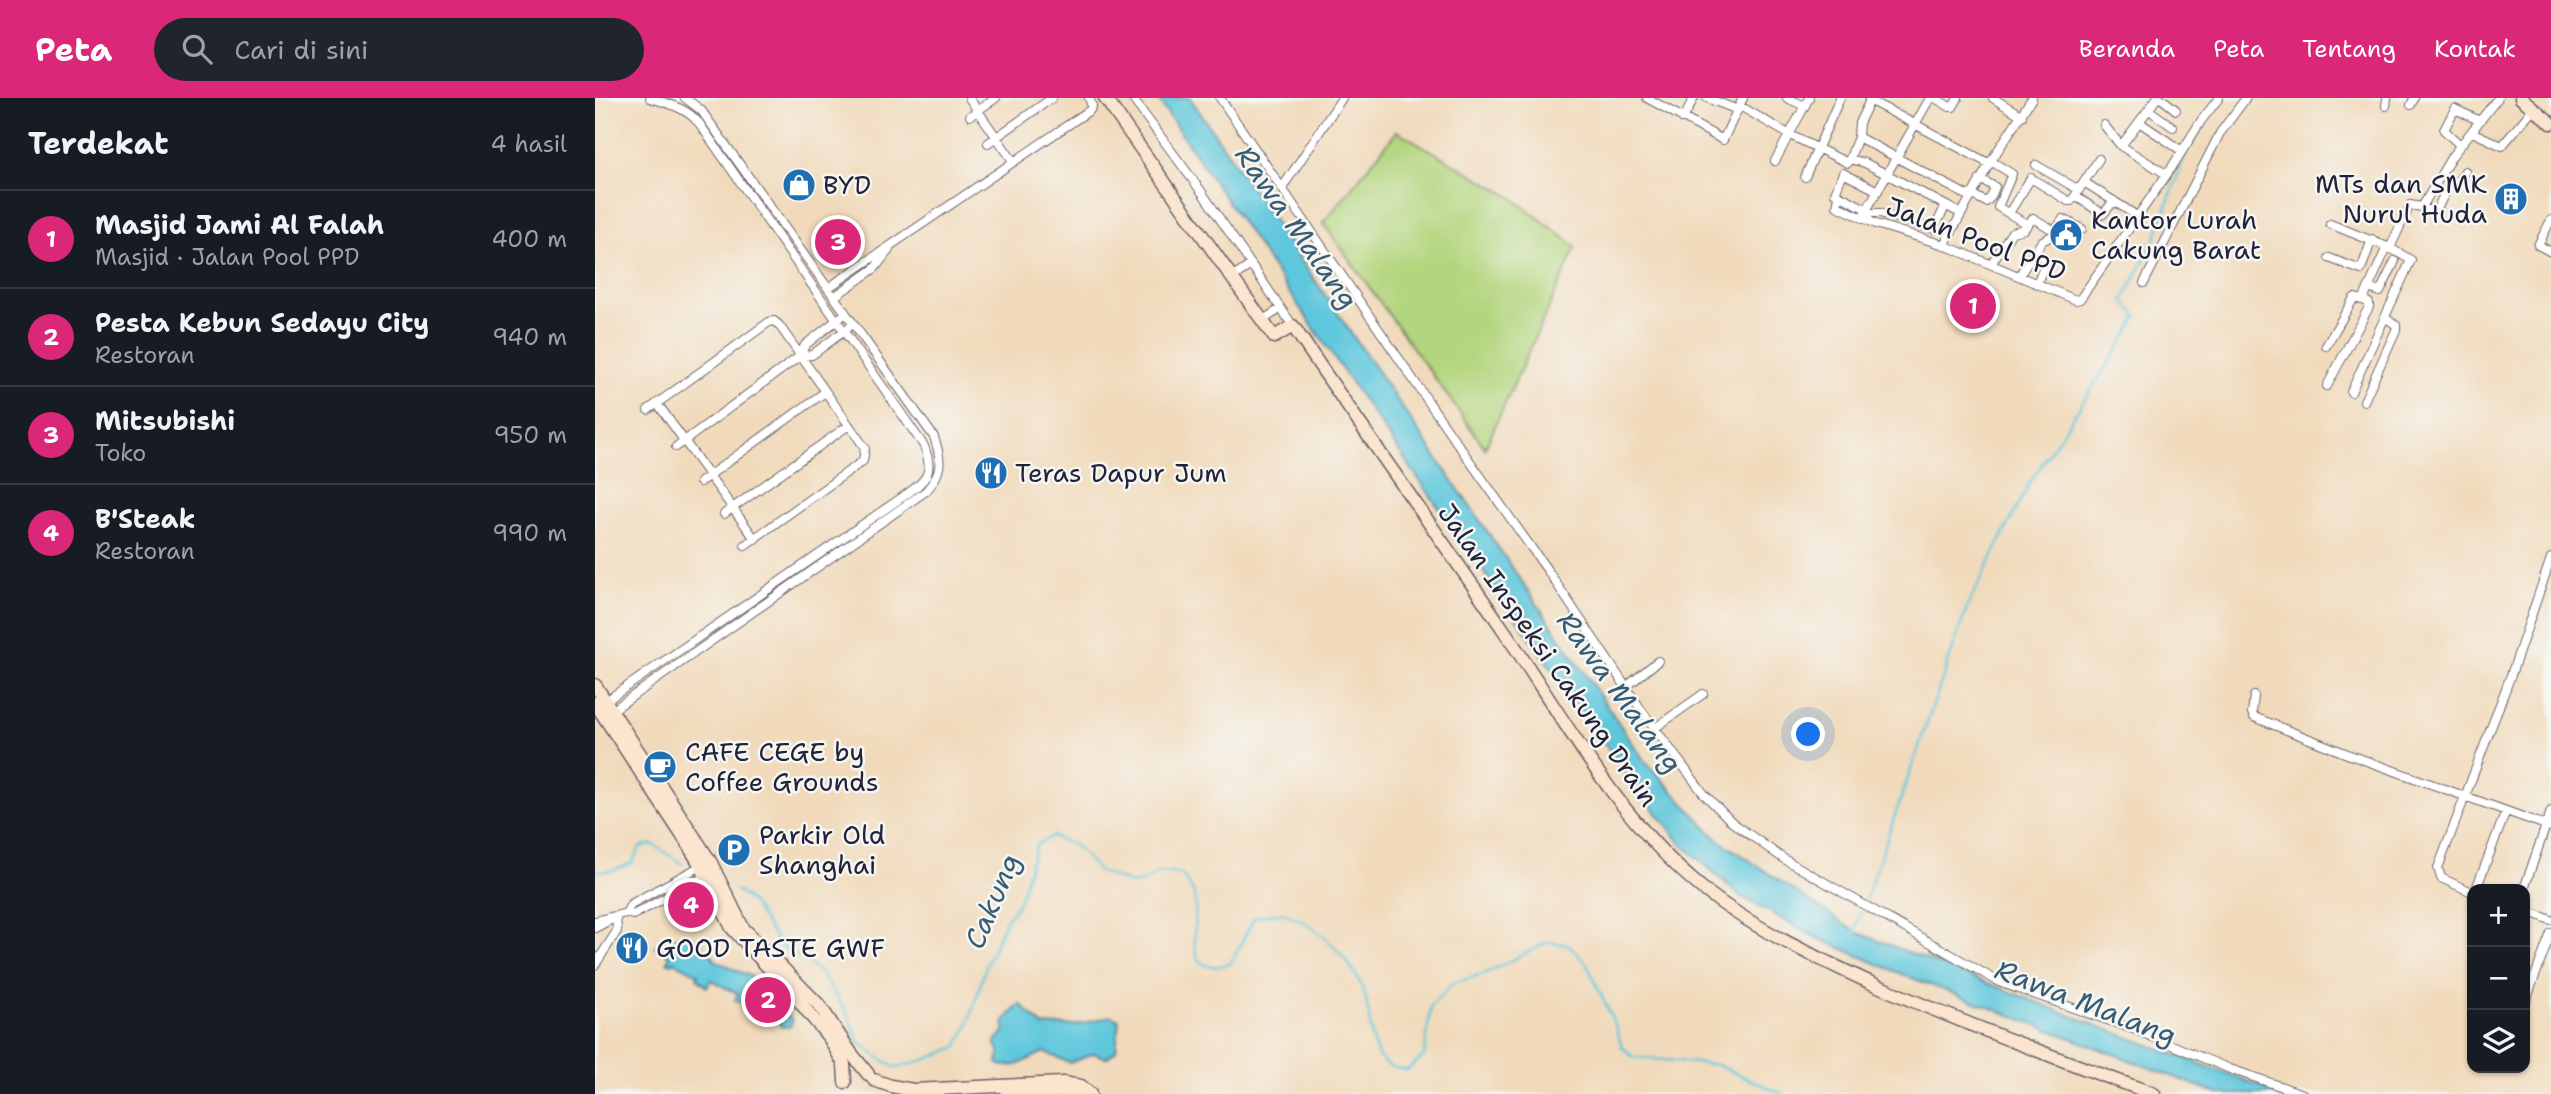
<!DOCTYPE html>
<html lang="id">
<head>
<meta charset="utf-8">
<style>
  :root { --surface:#171b24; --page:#20242c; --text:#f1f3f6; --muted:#9ea1a6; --line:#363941; --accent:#db2777 }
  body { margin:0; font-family:"Shantell Sans",sans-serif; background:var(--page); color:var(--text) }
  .controls { position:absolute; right:21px; bottom:21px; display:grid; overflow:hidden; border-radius:14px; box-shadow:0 2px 5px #0004 }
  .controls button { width:63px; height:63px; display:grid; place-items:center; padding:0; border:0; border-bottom:2px solid var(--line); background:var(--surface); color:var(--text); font:35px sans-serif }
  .you { position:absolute; left:1214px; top:637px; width:24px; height:24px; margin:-18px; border:5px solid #fff; border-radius:50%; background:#1a73e8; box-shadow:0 0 0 10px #1a73e833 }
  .badge { display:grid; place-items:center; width:46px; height:46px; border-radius:50%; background:var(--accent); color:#fff; font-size:23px; font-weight:700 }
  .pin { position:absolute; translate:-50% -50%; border:4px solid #fff; box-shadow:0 2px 7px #0006 }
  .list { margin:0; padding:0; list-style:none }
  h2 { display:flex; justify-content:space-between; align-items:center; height:91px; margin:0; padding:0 28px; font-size:30px }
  h2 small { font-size:23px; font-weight:400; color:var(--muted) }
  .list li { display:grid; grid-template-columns:46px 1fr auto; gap:21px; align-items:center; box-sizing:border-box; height:98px; padding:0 28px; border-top:2px solid var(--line) }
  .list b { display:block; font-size:26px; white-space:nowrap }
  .list p { margin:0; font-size:23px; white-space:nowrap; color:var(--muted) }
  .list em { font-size:23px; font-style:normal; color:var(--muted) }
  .icon { flex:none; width:38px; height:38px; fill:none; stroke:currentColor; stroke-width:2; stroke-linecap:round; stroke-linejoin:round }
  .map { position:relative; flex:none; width:1956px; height:996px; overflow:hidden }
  header { display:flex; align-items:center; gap:42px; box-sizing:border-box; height:98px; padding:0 35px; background:var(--accent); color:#fff }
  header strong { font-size:33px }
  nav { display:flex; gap:38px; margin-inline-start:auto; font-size:24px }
  .search { width:490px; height:63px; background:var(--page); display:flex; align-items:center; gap:18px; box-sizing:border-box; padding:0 24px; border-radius:38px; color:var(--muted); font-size:26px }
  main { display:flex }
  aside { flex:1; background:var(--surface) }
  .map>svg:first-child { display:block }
  .green { fill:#b3d57d; stroke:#6a7c5c; stroke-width:2 }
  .water { fill:#5fc7dc; stroke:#40748c; stroke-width:2 }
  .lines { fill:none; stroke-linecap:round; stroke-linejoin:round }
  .stream { stroke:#5fc7dc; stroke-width:2.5 }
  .street-casing { stroke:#6a6268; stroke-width:10 }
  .secondary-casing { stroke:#6a6268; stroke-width:15 }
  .street { stroke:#fff; stroke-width:8 }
  .secondary { stroke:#fbe5cf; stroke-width:12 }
  .labels { text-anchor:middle; stroke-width:5; stroke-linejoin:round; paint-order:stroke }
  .poi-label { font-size:26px; fill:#22223b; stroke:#f6f6f2; text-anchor:start }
  .street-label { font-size:26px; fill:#22223b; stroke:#f6f6f2 }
  .water-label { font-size:28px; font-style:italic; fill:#375c73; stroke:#f6f6f2 }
</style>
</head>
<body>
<header>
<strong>Peta</strong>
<div class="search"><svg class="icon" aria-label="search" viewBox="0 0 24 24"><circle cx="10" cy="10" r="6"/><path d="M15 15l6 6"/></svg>Cari di sini</div>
<nav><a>Beranda</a><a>Peta</a><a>Tentang</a><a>Kontak</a></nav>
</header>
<main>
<aside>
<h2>Terdekat<small>4 hasil</small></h2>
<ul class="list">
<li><span class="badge">1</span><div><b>Masjid Jami Al Falah</b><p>Masjid · Jalan Pool PPD</p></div><em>400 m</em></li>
<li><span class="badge">2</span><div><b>Pesta Kebun Sedayu City</b><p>Restoran</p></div><em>940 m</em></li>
<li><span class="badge">3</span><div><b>Mitsubishi</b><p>Toko</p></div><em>950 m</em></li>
<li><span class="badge">4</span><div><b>B'Steak</b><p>Restoran</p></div><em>990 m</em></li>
</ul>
</aside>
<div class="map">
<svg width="1956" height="996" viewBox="0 0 1956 996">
  <rect width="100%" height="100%" fill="#f6f6f2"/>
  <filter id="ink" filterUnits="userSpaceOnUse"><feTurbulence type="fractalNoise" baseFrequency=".0143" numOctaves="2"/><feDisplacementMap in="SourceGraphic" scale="14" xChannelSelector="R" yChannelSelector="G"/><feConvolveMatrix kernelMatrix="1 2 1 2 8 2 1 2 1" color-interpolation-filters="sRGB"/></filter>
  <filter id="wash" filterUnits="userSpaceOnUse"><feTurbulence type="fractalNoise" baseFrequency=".00686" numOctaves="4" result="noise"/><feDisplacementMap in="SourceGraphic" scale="28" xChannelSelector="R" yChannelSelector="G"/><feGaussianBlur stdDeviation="1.57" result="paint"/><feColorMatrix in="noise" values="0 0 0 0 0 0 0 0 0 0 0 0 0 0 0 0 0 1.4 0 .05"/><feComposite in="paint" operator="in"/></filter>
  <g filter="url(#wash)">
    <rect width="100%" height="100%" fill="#f1dabb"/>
    <path class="green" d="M802,33L915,98L981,149L890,350L728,125Z"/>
    <path class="water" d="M562,0H595L1049,662L1121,740L1261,834L1511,931L1687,996H1624L1309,877L1222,840L1145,798L1086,745L1032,678L757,286Z
      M85,837C97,838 106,841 109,853L119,858L118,861L149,876L151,875L162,884L159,887V896L177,914L188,912L198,923L195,929H188L184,925L185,921L168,916L170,912L161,907L159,911L140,902L143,896L116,882L112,889L102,880L103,876L78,863L76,866L72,864L75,858L60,849L66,842H75Z
      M425,906L448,928L481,927L516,918L524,922L521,953L511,960L499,955L475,965L449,954L422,967L407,968L403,965L405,955L400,944L409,934L410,922Z"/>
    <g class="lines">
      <path class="stream" d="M1596,46L1620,11
        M0,773H16L37,765L45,749L57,746L88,766
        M141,792L157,805L184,846L224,873L251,913L263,943L280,957L301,970L332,961L362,949L373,927L392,865L409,825L424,804L441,747L457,738L482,749L503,773L537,786L548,784L565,774L587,776C590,782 597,789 599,796C606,821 582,885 636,865L659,820C668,818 677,814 686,815C721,822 762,867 771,901C775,917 775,945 784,959C792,969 800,971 812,972L829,958L836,908L858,885L891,875L953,844L974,847L992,866L1020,927L1027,949L1038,959L1122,967L1188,996
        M1259,835L1373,507L1435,384L1534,234L1542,218L1528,203L1560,141L1592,51"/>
    </g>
  </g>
  <g filter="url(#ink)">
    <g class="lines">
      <defs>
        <path id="street" d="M374,0L418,63
          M537,0L606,93L698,228
          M625,0L857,338L955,476L1049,616L1109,696L1138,725L1189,761L1404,884L1538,931L1635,971L1708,996
          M1052,0L1128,42L1148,0
          M1112,0L1143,12
          M1192,0L1210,8
          M1340,0L1355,9H1358L1363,0
          M1398,0L1427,18
          M1566,0L1581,12
          M1274,2L1395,66
          M1816,7L1819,0
          M1145,8L1195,37L1253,65L1263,39L1264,25L1276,0
          M1791,8L1792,0
          M1554,12L1578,29
          M375,18L401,0
          M1088,21L1099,0
          M1544,24L1587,53
          M1509,27L1526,48L1571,76
          M1877,34L1907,48L1938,11
          M1263,39L1375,99
          M393,45L457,0
          M1865,47L1849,32L1860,11L1885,23
          M1526,48L1562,0
          M1255,61L1270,65L1365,115
          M1504,61L1489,84L1542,118
          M1180,63L1214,0
          M1396,63L1417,76L1403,109L1433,127
          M1441,67L1484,92
          M1210,79L1245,0
          M1489,84L1480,98L1508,116L1519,103
          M687,90L747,0
          M1376,96L1391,104L1396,99L1400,89L1385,81
          M1244,98L1242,108L1281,126L1349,147L1481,202L1485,201L1577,69L1606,23L1624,0
          M1827,109L1857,58L1903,0
          M1273,112L1240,95L1248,75L1283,93
          M1270,115H1285L1339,131L1350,109
          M1414,115L1436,80L1473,103H1476L1480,98
          M1267,120L1335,0
          M1956,122L1943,147L1956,154
          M1735,126L1795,150L1815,107L1827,109L1840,115L1856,83L1863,84L1870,73
          M1349,147L1396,63L1437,0
          M1734,160L1766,172L1777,141
          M1396,166L1417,134L1429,131L1438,120L1460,133
          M1424,178L1447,143L1457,138L1468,121L1487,131
          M638,179L656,167
          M1442,185L1451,163L1447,159
          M1549,185L1625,35L1651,0
          M233,190L495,12L497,8L494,0
          M1773,190L1785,194L1800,163
          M239,199L280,170L294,152
          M1790,219L1816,162L1795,150
          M668,222L685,211
          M1731,248L1759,200L1768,202
          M205,258L217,257L253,230
          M1732,288L1774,209V205L1768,202L1792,149
          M1756,294L1790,219L1801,227V232L1769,303
          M62,305L160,441
          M53,312L174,224L179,223L184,227L270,350L268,363L150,447
          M81,349L205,258L210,247L246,219
          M105,384L230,294
          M129,416L254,327
          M1031,589L1063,563
          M1659,598L1657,615L1659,619L1755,657L1956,729
          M8,605L309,398C331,382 340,376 329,348L104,25C90,9 74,6 55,0
          M15,614L331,393C348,374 347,362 339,339L106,12L90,0
          M1060,630L1108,596
          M1881,791L1911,713
          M1929,791L1956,713
          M1877,794L1846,780L1843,770L1916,577L1956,460
          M1930,812L1956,822
          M31,815L36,806L106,768
          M0,823L31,815L38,817L111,778
          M0,830L19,820
          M0,867L22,833L21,818
          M1930,905L1956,835"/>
        <path id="secondary" d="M510,0L679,239L698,228C767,331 840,432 910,534C968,620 1025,724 1107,790C1155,829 1218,858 1274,884C1367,925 1463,961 1559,996
          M1926,0L1956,25
          M0,587L115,763L148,830L225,908L256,955L273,976
          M0,605L89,740L106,768L137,830L204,903L235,941L249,966L250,984
          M279,982L296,988L318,992L468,985L486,988L495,996
          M412,996L471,993L481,995"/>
      </defs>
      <use href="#street" class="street-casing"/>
      <use href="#secondary" class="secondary-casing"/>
      <use href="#street" class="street"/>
      <use href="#secondary" class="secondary"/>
    </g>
  </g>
  <defs>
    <symbol id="shop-disc" viewBox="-11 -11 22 22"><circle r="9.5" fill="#1f6fb2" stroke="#f6f6f2"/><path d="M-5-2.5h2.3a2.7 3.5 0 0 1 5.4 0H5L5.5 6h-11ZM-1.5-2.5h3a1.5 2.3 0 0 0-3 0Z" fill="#fff"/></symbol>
    <symbol id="building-disc" viewBox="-11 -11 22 22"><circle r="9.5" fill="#1f6fb2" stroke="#f6f6f2"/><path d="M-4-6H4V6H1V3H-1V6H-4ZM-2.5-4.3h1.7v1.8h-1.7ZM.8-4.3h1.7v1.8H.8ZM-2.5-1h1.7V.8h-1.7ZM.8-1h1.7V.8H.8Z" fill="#fff"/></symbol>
    <symbol id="civic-disc" viewBox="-11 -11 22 22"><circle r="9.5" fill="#1f6fb2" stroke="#f6f6f2"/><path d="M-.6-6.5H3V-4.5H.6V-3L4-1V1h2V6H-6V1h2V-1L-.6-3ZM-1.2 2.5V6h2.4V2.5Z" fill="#fff"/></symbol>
    <symbol id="restaurant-disc" viewBox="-11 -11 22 22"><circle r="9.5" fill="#1f6fb2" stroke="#f6f6f2"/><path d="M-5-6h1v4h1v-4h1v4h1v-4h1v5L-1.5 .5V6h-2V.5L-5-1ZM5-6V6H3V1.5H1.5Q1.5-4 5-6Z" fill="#fff"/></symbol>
    <symbol id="cafe-disc" viewBox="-11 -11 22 22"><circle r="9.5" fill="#1f6fb2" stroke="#f6f6f2"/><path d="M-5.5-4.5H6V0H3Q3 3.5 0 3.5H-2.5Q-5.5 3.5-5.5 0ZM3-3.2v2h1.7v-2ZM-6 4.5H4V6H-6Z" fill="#fff"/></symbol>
    <symbol id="parking-disc" viewBox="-11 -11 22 22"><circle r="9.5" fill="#1f6fb2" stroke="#f6f6f2"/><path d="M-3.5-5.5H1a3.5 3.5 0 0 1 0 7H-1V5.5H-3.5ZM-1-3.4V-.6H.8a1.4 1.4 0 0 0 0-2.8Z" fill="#fff"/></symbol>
  </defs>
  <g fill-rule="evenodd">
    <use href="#shop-disc" x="185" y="68" width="38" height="38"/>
    <use href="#building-disc" x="1897" y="82" width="38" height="38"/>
    <use href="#civic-disc" x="1452" y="118" width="38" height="38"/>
    <use href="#restaurant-disc" x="377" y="356" width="38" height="38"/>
    <use href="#cafe-disc" x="46" y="650" width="38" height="38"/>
    <use href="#parking-disc" x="120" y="733" width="38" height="38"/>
    <use href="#restaurant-disc" x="18" y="831" width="38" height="38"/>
  </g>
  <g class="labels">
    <g class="poi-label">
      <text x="1892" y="95" text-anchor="end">MTs dan SMK<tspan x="1892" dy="30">Nurul Huda</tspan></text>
      <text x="228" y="96">BYD</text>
      <text x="1496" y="131">Kantor Lurah<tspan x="1496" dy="30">Cakung Barat</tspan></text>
      <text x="420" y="384">Teras Dapur Jum</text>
      <text x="90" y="663">CAFE CEGE by<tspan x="90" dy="30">Coffee Grounds</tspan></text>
      <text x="164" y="746">Parkir Old<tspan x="164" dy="30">Shanghai</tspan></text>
      <text x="61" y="859">GOOD TASTE GWF</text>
    </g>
    <g class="street-label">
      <text transform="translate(1381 141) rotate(21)" y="9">Jalan Pool PPD</text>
      <text transform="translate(953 557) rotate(55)" y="9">Jalan Inspeksi Cakung Drain</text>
    </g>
    <g class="water-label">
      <text transform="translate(702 129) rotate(55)" y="10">Rawa Malang</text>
      <text transform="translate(1025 594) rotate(54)" y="10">Rawa Malang</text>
      <text transform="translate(397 803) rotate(-67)" y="10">Cakung</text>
      <text transform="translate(1491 904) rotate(21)" y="10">Rawa Malang</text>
    </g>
  </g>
</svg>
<div class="controls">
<button>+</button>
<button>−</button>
<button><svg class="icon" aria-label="layers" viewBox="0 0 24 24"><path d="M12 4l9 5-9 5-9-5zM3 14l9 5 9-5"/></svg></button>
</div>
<div class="you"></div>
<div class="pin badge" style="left:1378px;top:208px">1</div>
<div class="pin badge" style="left:173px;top:902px">2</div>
<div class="pin badge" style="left:243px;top:144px">3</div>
<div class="pin badge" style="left:96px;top:807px">4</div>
</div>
</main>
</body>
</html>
